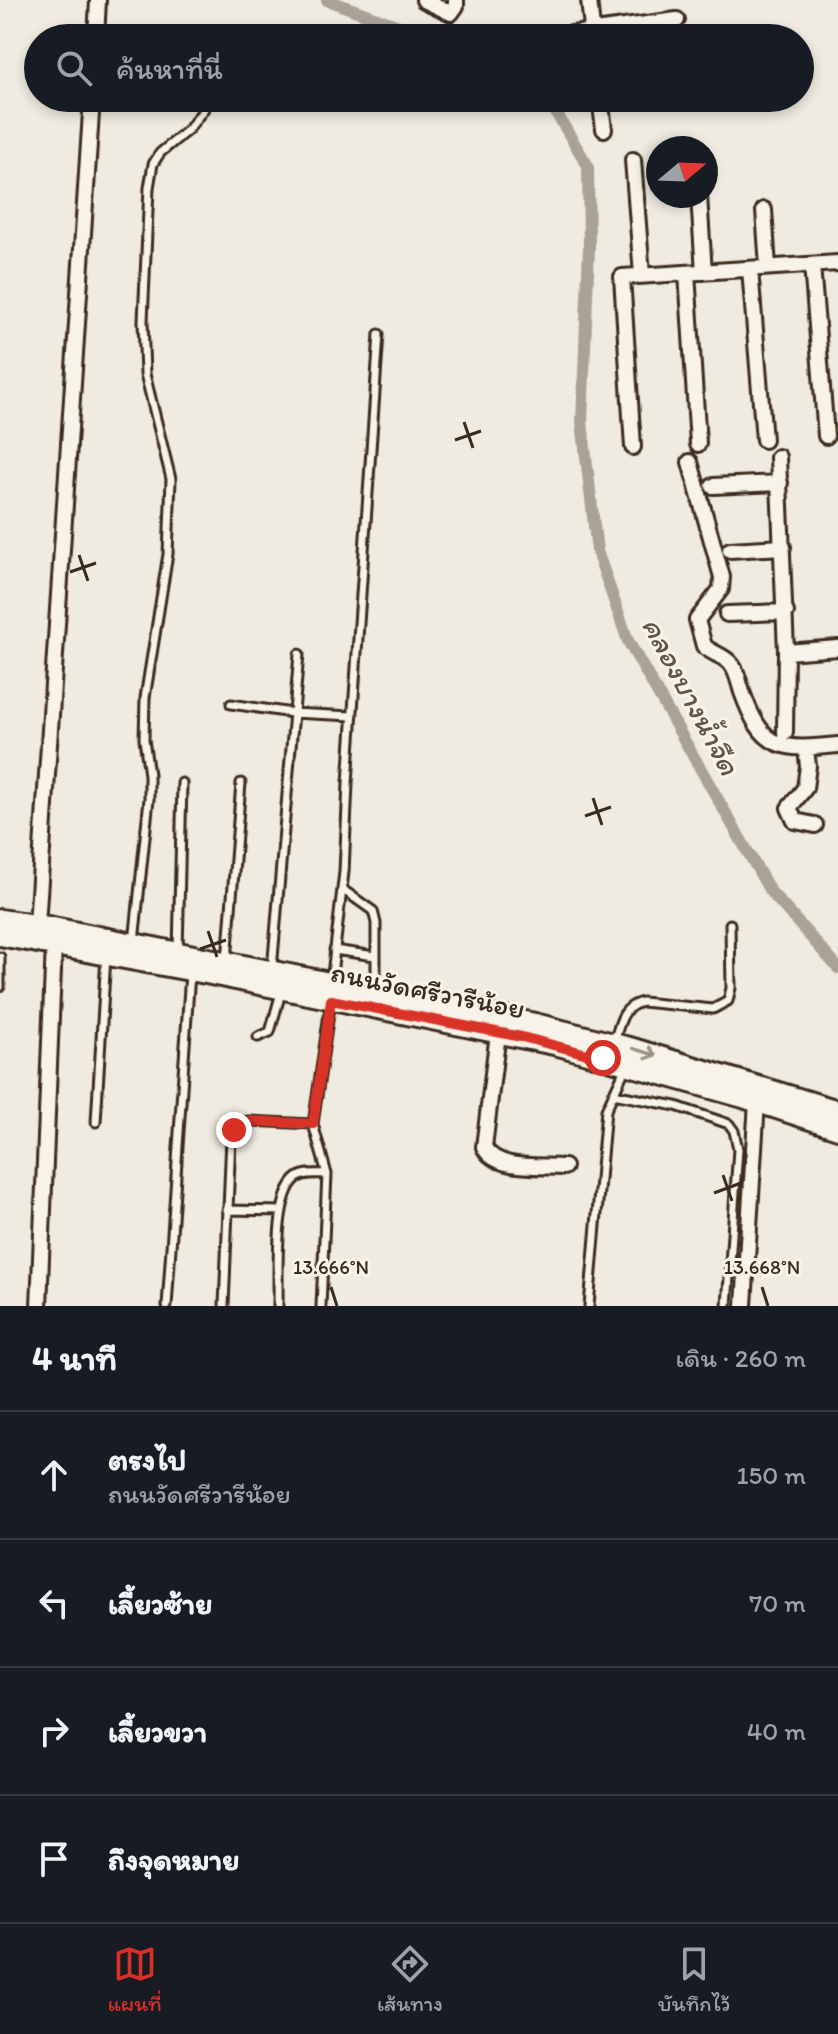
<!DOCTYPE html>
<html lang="th">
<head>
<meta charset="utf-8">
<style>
  :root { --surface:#171b24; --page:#20242c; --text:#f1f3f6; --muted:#9ea1a6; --line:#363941; --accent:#d93025 }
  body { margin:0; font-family:Itim,"Playpen Sans Thai",sans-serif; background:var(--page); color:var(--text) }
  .compass { position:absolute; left:646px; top:136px; width:72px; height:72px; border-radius:50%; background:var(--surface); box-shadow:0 4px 12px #0003; rotate:71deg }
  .stop { position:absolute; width:24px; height:24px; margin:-18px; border:6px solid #d93025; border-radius:50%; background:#fff }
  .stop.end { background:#d93025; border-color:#fff; box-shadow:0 2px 8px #0008 }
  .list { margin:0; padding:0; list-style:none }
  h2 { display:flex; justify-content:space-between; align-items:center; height:104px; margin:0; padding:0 32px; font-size:34px }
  h2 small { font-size:26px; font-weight:400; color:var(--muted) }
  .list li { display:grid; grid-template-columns:52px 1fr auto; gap:24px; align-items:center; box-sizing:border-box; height:128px; padding:0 32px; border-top:2px solid var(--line) }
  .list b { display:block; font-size:30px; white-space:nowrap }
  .list p { margin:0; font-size:26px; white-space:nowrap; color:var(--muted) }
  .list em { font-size:26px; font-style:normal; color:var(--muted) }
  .icon { flex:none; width:44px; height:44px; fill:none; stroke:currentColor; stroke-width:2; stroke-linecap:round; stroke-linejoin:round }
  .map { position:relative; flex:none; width:838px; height:1306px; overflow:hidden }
  .search { position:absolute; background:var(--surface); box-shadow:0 4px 12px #0003; left:24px; right:24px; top:24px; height:88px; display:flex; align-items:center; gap:20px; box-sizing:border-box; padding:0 28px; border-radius:44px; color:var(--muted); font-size:30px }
  .sheet { height:616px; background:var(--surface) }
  nav { display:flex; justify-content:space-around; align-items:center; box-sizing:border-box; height:112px; border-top:2px solid var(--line); background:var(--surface); font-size:22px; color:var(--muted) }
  nav a { display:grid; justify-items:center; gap:4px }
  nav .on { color:var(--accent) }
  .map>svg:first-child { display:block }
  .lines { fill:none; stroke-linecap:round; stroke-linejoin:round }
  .canal { stroke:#aaa296; stroke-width:12 }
  .lane-casing { stroke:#3b2a1e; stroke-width:13 }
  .street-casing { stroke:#3b2a1e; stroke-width:20 }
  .secondary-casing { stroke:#3b2a1e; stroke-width:26 }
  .lane { stroke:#f7f3e8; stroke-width:7 }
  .street { stroke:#f7f3e8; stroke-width:14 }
  .secondary { stroke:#f7f3e8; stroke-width:20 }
  .oneway { stroke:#998e83 }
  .route { stroke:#d93025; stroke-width:10 }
  .ticks { fill:none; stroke:#3b2a1e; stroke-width:3 }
  .labels { text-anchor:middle; stroke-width:6; stroke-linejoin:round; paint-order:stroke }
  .street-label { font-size:28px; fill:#3b2a1e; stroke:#f7f3e8 }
  .water-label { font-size:30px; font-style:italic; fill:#625448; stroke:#f7f3e8 }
  .ticks-label { font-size:20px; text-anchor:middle; fill:#3b2a1e; stroke:#f7f3e8; stroke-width:6; stroke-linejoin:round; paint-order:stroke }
</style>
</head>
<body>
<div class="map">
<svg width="838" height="1306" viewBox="0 0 838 1306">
  <rect width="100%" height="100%" fill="#efebe0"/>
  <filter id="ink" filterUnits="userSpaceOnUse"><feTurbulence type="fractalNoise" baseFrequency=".0125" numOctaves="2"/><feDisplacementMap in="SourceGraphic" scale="16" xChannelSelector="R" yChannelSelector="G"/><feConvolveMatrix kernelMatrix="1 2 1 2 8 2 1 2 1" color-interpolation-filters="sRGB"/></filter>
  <g filter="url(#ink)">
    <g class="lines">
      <path class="canal" d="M327,0L431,38
        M534,98L555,111L588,166L589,247L582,422L597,551L628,641L770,891L838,968"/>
      <defs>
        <path id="lane" d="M231,704L292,713L352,716
          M342,889L373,911L376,923V991
          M134,942L149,799V775L144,739L145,698L168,554L171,479L145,374L143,321L149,188L153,164L160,153L189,129L204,109L207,98
          M334,950L375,956
          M178,952L182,783
          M0,957V987
          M227,961L241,783
          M272,970L299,654
          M331,983L344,872L348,783L379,334
          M258,1037L270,1032L282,989
          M614,1042C620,1024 621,1007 642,1002L713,1009L728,1001L731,988L730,924
          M613,1094L676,1106L729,1124L734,1131L738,1149L727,1306
          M96,1122L106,956
          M313,1124L331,1000
          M227,1210L282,1211
          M167,1306L190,973
          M224,1306L231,1137L240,1123L248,1121L313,1124L327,1174L321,1306
          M278,1306C279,1277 273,1196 297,1178C305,1172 317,1174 327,1174
          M589,1306L606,1110L626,1067"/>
        <path id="street" d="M424,0L451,13L456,6V0
          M589,0L593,38
          M96,38L98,0
          M542,38L677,20
          M600,98L604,129
          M633,160L642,275
          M699,196L704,272
          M764,210L768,267
          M812,265L826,436
          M750,269L764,440
          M687,273L698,444
          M633,447L622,277L838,263
          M778,457L786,652
          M690,462L722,577L721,589L697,620L704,646C711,653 723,655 730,663C737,670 739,683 742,692C763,750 780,751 838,745
          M713,486L780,483
          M730,550L783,547
          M727,614L786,612
          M785,732L786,652L838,648
          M806,749L808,766L805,788L789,808L795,821L815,825
          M37,925L92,98
          M498,1033L484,1147C496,1171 539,1165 564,1167
          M744,1305L757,1102
          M39,1306L54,945"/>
        <path id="secondary" d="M0,920L48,927L535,1024L633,1049L838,1111
          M0,935L206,973L559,1045L740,1096L838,1128"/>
      </defs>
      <use href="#lane" class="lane-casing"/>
      <use href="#street" class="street-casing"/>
      <use href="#secondary" class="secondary-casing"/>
      <use href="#lane" class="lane"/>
      <use href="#street" class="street"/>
      <use href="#secondary" class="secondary"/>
    </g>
    <defs><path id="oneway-shaft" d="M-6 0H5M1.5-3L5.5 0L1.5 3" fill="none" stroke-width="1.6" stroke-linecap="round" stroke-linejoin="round" transform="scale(2)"/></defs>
    <use class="oneway" href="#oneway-shaft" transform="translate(645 1052) rotate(17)"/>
  </g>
  <g class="lines" filter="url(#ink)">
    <path class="route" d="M234,1130L240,1123L248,1121L313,1124L331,1000L522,1037L603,1058"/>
  </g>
  <path class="ticks" d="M464,422L473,448M455,440L481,431M79,555L88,581M70,572L96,563M593,798L602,825M585,816L611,807M208,931L217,957M200,949L226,940M723,1175L732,1201M714,1193L741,1183M331,1287L337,1306M762,1287L768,1306"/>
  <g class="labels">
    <g class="street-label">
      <text transform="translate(428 990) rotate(11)" y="10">ถนนวัดศรีวารีน้อย</text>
    </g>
    <g class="water-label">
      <text transform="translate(691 696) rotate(62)" y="10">คลองบางน้ำจืด</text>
    </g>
  </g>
  <g class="ticks-label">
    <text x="331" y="1274">13.666°N</text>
    <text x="762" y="1274">13.668°N</text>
  </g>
</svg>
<svg class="compass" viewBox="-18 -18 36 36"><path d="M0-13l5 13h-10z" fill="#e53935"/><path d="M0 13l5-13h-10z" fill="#9ea1a6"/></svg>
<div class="stop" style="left:603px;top:1058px"></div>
<div class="stop end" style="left:234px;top:1130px"></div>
<div class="search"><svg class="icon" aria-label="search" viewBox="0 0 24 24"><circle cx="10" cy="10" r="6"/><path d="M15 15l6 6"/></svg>ค้นหาที่นี่</div>
</div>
<section class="sheet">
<h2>4 นาที<small>เดิน · 260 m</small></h2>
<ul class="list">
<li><svg class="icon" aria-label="ahead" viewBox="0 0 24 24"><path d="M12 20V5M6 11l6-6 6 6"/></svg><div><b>ตรงไป</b><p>ถนนวัดศรีวารีน้อย</p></div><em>150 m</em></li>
<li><svg class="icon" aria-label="left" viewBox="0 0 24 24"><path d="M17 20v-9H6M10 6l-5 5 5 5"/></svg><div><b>เลี้ยวซ้าย</b></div><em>70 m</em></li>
<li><svg class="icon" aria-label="right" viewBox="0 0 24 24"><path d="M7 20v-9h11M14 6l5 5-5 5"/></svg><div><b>เลี้ยวขวา</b></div><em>40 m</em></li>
<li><svg class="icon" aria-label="arrive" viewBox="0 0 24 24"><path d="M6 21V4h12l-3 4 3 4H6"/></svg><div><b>ถึงจุดหมาย</b></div></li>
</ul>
</section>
<nav>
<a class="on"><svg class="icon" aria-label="map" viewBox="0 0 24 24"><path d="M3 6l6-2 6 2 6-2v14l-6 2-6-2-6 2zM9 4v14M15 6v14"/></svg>แผนที่</a>
<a><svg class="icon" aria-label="directions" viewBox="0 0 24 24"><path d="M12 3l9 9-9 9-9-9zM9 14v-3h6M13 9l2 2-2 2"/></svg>เส้นทาง</a>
<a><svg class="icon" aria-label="saved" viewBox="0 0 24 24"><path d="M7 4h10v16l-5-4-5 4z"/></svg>บันทึกไว้</a>
</nav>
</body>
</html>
